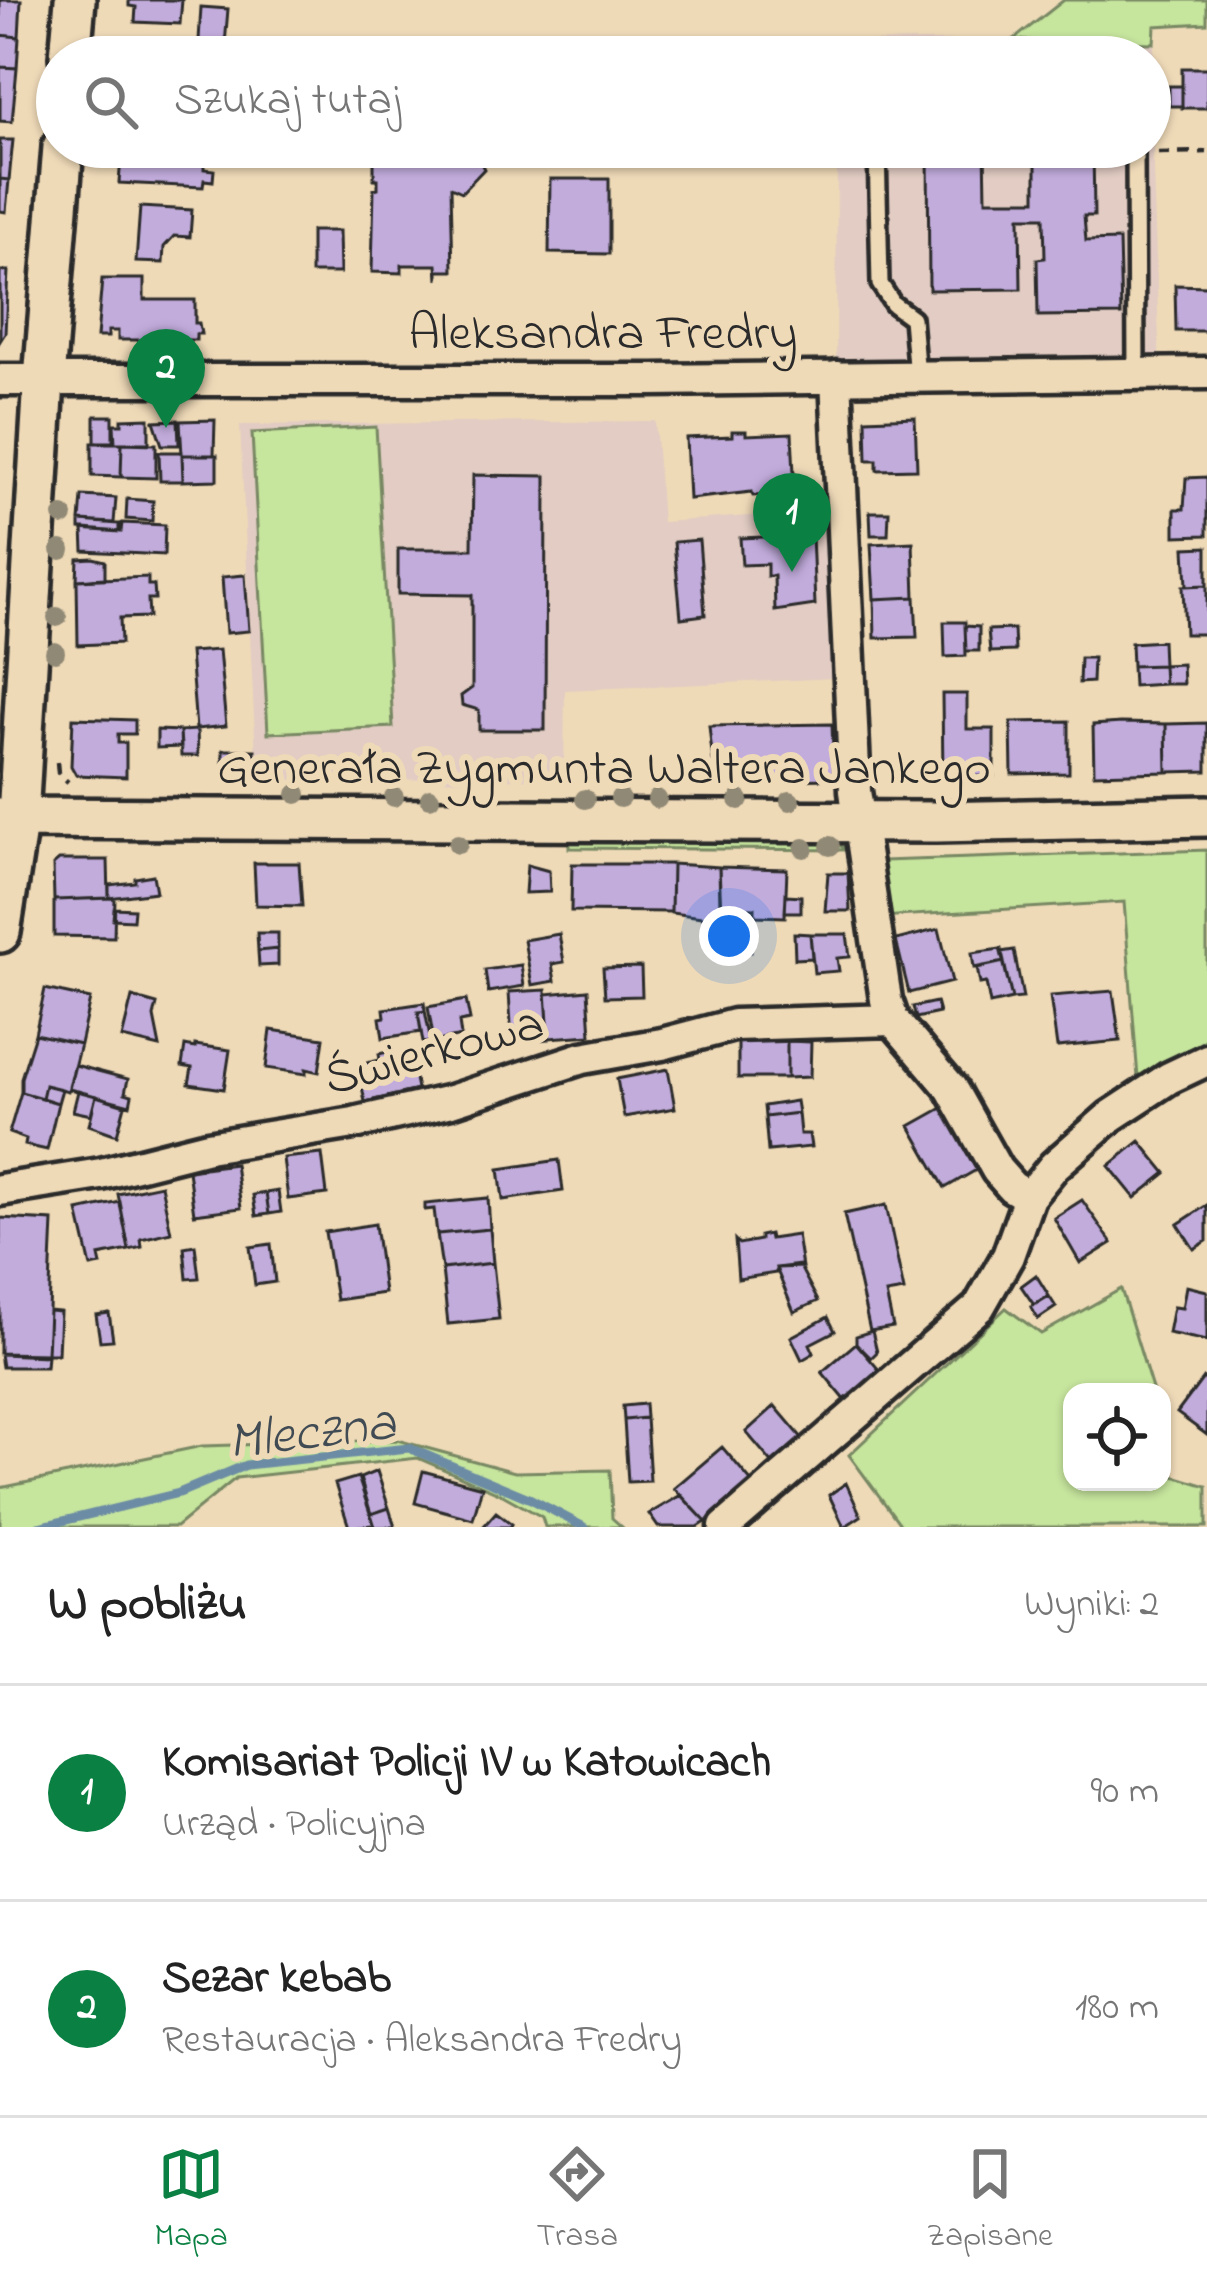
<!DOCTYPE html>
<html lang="pl">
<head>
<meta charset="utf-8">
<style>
  :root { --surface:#fff; --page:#f6f6f6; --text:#222; --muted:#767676; --line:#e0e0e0; --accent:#0b8043 }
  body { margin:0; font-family:"Indie Flower",sans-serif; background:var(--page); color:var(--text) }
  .controls { position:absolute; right:36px; bottom:36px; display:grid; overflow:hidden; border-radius:24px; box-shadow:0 3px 9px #0004 }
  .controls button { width:108px; height:108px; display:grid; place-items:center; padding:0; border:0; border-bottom:3px solid var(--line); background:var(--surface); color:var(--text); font:60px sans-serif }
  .you { position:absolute; left:729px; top:936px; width:42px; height:42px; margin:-30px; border:9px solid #fff; border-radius:50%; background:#1a73e8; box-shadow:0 0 0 18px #1a73e833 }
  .badge { display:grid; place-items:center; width:78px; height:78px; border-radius:50%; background:var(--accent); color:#fff; font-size:39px; font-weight:700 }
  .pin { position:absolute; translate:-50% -99px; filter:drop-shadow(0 3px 6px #0008) }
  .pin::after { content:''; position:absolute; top:63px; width:42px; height:36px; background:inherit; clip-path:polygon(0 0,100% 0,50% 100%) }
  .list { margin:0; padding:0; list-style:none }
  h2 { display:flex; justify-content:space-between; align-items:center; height:156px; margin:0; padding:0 48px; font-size:51px }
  h2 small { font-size:39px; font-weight:400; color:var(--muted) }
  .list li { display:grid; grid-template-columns:78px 1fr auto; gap:36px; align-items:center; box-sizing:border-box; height:216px; padding:0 48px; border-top:3px solid var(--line) }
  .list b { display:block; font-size:45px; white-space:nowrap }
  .list p { margin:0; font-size:39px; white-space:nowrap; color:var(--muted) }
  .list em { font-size:39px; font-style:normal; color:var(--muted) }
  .icon { flex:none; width:66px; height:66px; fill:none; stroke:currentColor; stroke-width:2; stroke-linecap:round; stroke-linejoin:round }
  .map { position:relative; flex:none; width:1207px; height:1527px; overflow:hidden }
  .search { position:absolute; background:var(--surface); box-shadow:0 3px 9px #0004; left:36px; right:36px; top:36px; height:132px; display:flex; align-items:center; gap:30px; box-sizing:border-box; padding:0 42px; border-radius:66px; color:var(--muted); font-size:45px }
  .sheet { height:588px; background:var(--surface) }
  nav { display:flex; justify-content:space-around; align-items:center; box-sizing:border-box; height:168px; border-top:3px solid var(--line); background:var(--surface); font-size:33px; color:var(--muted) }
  nav a { display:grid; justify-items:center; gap:6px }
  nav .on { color:var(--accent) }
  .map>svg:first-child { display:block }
  .built { fill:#e2ccc3 }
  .green { fill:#c6e59d; stroke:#788864; stroke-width:3 }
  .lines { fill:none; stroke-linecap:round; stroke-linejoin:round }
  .stream { stroke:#6c8ca5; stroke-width:9 }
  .building { fill:#c2acdc; stroke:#2b2b2b; stroke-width:3 }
  .service-casing { stroke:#2b2b2b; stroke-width:24 }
  .minor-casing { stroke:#2b2b2b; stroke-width:39 }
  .tertiary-casing { stroke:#2b2b2b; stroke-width:48 }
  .path { stroke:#2b2b2b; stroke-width:4.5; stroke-dasharray:12 9; stroke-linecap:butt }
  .service { stroke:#efdab8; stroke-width:15 }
  .minor { stroke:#efdab8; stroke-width:30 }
  .tertiary { stroke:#efdab8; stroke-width:39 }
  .tree { fill:#908974 }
  .labels { text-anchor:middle; stroke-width:12; stroke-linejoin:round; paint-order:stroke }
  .street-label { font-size:51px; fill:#2b2b2b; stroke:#efdab8 }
  .water-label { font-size:54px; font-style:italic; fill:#414b54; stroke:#efdab8 }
</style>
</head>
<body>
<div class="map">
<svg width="1207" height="1527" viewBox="0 0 1207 1527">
  <rect width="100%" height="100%" fill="#efdab8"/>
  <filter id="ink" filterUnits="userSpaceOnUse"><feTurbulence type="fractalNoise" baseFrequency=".00833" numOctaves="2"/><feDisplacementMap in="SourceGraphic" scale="24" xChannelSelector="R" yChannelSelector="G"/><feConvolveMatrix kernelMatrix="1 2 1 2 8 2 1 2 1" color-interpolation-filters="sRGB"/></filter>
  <g filter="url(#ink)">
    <path class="built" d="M1013,40L1154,43L1153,166L1160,373L836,377L837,147H1150V57H837L838,42Z
      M655,421L662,522L832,510L837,678L565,690L564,779L257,780L240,425Z"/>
    <path class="green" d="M1064,0H1207V23L1155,26L1154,43L1013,40Z
      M376,427L393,727L268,733L252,433Z
      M569,840L835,841L846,850L569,848Z
      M1207,850V1039L1138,1078L1124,902L881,917L883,861Z
      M1121,1289L1153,1392H1072V1482H1162V1428L1174,1476L1207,1486V1527H902L849,1455L1006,1308L1041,1334Z
      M397,1440L515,1472L610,1470L612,1518L622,1527H545L542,1517L499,1493L418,1458L236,1478L176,1527H0V1488L202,1446Z"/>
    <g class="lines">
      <path class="stream" d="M38,1527L179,1493L246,1465L409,1448L531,1499L584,1527"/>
    </g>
    <path class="building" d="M0,0H21L19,37L0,35Z
      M129,0H182L180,24L135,22L136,7L129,6Z
      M201,7L228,9L224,57H198Z
      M0,35L19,37L17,68L0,67Z
      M0,67L17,68L12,122L0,121Z
      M1182,68H1207V108H1182Z
      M1169,86H1182V106H1169Z
      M0,140H13L9,180L0,179Z
      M374,147H555V159H479L484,169L462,192L451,187L453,271H438V280L437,265H402V273L372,272L374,189L378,188V179H374Z
      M928,147H985L986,200H1036V147H1093L1094,216H1084L1086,241L1119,240L1121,315L1038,316L1037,259L1045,258L1044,217H1020L1021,289L929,290Z
      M121,158L204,162V169L214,170L213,181L204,180L203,187L119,183Z
      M0,179L9,180L6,212L0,211Z
      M550,179H609V254L549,253Z
      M140,207L192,210L190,237L174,236L164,247L163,263L136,262Z
      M311,231H339L340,273H311Z
      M0,271H8L5,333L0,341Z
      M102,279H144V300H195V323H199L201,334H196V340H118V331H108V337H97Z
      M1175,285L1207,286V331H1176Z
      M95,416H113V442H95Z
      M915,417L917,469L877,470V460H867L866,419Z
      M149,418V443H115L114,424H122V419Z
      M178,420L179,445H162L154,421Z
      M215,420L214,455H182L180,421Z
      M732,431H746V435L792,433L795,494L753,496L752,492L689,499L686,438L732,436Z
      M92,443H122L121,477L92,476Z
      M122,443L156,444V478L121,477Z
      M159,452H182L183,481H160Z
      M182,455H217V480L183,481Z
      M473,475L546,476L545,730H479V710L462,705L461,696L472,688V595L398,594V549H472Z
      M1207,477V535L1175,536V509H1184L1186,478Z
      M82,496L116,498L114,523L80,521Z
      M127,499L153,501L152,521L126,519Z
      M870,512H889L888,535H871Z
      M80,521L119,524V532L80,529Z
      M122,523L165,525L164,555L84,551L83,529L121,532Z
      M812,535L815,605L775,611L774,576H767V564L742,565L740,538Z
      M699,540L705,615L681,618L674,542Z
      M913,542L915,597L874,599L871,544Z
      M1207,547V585L1187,586L1185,548Z
      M93,558L105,561V578L77,580L78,559Z
      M245,575L249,631L226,633L222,577Z
      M148,577V585H154L155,599H148L149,617L120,618L121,643L78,645L77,580Z
      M1207,585V634H1185L1183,586Z
      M915,597L917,637L875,638L874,599Z
      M944,622H965L966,656L945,657Z
      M965,626L979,627V651H966Z
      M1014,629L1015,651L990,652L988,630Z
      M1162,641L1163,665L1132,666L1131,643Z
      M219,650L226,726L196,729L190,652Z
      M1080,658H1093L1092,682L1079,683Z
      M1182,664L1183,684H1164L1163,665Z
      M1163,665L1164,684L1133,686L1132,666Z
      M942,694H967V729H994V776L943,777Z
      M73,718L135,720V734H118V743H126V777L76,775L71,766Z
      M1069,721V773L1012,774L1011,722Z
      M1121,723L1166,724L1167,772L1094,774L1093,725Z
      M1207,723V771L1167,772L1166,724Z
      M832,724L834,779L724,781L714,772L709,726Z
      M157,730L180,731L181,747L157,748Z
      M197,730L198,756H181L180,731Z
      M223,750H255V777H223Z
      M59,860H108L109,898L54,900L53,865Z
      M254,863H299L302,906L256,905Z
      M572,864H672L671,912L571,911Z
      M672,864L719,867L721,912H710V918L671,913Z
      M527,865L549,871L550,892L525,893Z
      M719,867L787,869L785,917L755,916V908L720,907Z
      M828,873H848L850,911H825Z
      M153,875L156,892L109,898V885L135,882V878Z
      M786,895L801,896V912H785Z
      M115,898L114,937L54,936V900Z
      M114,908L134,909L133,920L113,919Z
      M939,929L952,982L909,993L896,940Z
      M722,932L751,933V952L721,951Z
      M257,933H278V949L258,951Z
      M794,933L810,934L812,958L795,959Z
      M559,934L564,962L552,964L555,981L532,985L524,940Z
      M810,934H847L850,957L837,958L839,971L814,973Z
      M278,949V965L259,966L258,951Z
      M1001,949L1004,962L974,968L972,953Z
      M1014,950L1023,998L1012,999L1001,952Z
      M1004,962L1012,999L990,1004L986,983L980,984L977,968Z
      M521,965L524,986L488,992L485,970Z
      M641,967L642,996L605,997L603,968Z
      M45,989L90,999L80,1044L35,1034Z
      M546,990L549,1039L512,1041L509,992Z
      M588,990L591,1035L549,1038L546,994Z
      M1113,991L1120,1041L1057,1047L1050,996Z
      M132,997L157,1004L154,1017L160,1047L122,1038Z
      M466,1000L470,1020L459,1022L461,1036L434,1042L428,1007Z
      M936,1002L939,1013L916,1018L913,1007Z
      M424,1003L425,1011L418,1012L421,1032L383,1038L380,1018L385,1017L384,1009Z
      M425,1011L431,1042L423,1043L418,1012Z
      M271,1030L324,1038L319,1072L306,1069V1074L266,1068Z
      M35,1034L80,1044L68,1091L45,1085L42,1098L21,1092V1078Z
      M787,1041V1078H738V1042Z
      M787,1041L811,1042L810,1077L787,1078Z
      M195,1045L230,1050L224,1089L189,1084L192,1068L182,1066L185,1046L195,1048Z
      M392,1051L394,1058L411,1054L417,1090L365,1102L358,1065L380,1060L379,1054Z
      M75,1065L128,1079L125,1093L132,1095L130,1105L69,1089Z
      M668,1069L675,1108L624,1117L617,1079Z
      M45,1085L62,1089L58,1103L42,1098Z
      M78,1091L96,1096L91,1115L73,1111Z
      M21,1092L58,1103L47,1150L25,1145L26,1139L9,1133Z
      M96,1096L125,1105L117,1135L89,1125Z
      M796,1101L798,1113L765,1117L764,1106Z
      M944,1107L978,1169L945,1188L910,1126Z
      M798,1113L800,1134H809L811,1147L768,1151L765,1117Z
      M1140,1141L1166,1173L1135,1198L1109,1166Z
      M322,1154L327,1194L288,1199L283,1158Z
      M559,1160L563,1191L503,1200L499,1169Z
      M235,1164L241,1208L194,1214L188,1170Z
      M161,1185L171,1232L141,1239L142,1247L129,1250L118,1194Z
      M278,1191L281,1212L269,1214L266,1193Z
      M266,1193L269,1214L256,1216L253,1195Z
      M488,1198L490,1229L437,1234L434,1209L425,1210V1204Z
      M1082,1200L1112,1243L1080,1263L1054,1218Z
      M120,1202L129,1250L99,1256L101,1265L91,1267L78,1211Z
      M886,1205L904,1291L886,1294L893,1327L870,1331L844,1214Z
      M1207,1205V1241L1194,1249L1178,1224Z
      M0,1218L53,1221L47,1354L0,1353Z
      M375,1224L384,1293L336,1300L325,1232Z
      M490,1229L493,1263L442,1269L437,1234Z
      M769,1234L770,1239L797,1235L802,1267L776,1268V1273L738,1279L735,1240L739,1244L760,1240V1236Z
      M271,1244L275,1282L255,1285L250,1247Z
      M195,1245L199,1278L187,1279L184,1247Z
      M493,1263L499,1319L448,1324L442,1269Z
      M799,1265L818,1301L794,1312L776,1268Z
      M1036,1275L1049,1296L1034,1305L1021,1286Z
      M1186,1286L1207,1291V1341L1168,1333L1173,1307L1182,1308Z
      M1049,1296L1056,1307L1038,1319L1031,1307Z
      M49,1311L60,1312L58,1354H47Z
      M109,1313L113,1340L100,1341L96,1315Z
      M828,1317L835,1331L810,1344L814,1353L802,1360L791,1337Z
      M872,1331L877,1352L871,1358L856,1343V1336Z
      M856,1343L881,1372L847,1402L822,1372Z
      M0,1354L47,1356L46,1367H2Z
      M1203,1378L1207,1381V1435L1177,1413Z
      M645,1404L646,1418L624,1420L623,1406Z
      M775,1406L803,1439L773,1464L746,1432Z
      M646,1418L650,1481L628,1482L624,1420Z
      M722,1447L752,1482L706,1522L674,1488Z
      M377,1471L389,1508L371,1514L360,1478Z
      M423,1471L482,1487L473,1519L415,1503Z
      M358,1477L374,1525L349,1527L335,1484Z
      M846,1483L861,1516L844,1527L829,1495Z
      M681,1495L706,1522L698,1527H658L649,1514Z
      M389,1508L395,1527H375L371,1514Z
      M496,1512L512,1524L510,1527H483Z"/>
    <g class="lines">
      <defs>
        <path id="service" d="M898,57H1104
          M877,147L880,284L893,304L912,318L917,377
          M1135,147L1136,374"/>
        <path id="minor" d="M836,377L855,791L886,1000L893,1020L951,1088L997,1170L1012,1187L1029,1197
          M0,380H652L1207,373
          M0,1190L101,1174L208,1147L354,1123L451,1101L582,1058L662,1044L734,1025L893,1020
          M725,1527L979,1307L1008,1256L1029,1197L1054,1166L1111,1116L1169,1078L1207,1060"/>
        <path id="tertiary" d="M70,57L75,0
          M0,818L936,822L1207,816
          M0,932L18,817L44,380L63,147"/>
      </defs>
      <use href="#service" class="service-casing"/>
      <use href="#minor" class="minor-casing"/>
      <use href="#tertiary" class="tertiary-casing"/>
      <path class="path" d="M1158,153L1207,152
        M57,762L58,773L68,782"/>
      <use href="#service" class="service"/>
      <use href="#minor" class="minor"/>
      <use href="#tertiary" class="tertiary"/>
    </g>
    <g class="tree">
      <circle cx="63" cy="516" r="10"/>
      <circle cx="61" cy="550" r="10"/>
      <circle cx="57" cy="617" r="10"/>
      <circle cx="55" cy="652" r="10"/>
      <circle cx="297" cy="794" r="10"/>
      <circle cx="394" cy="797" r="10"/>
      <circle cx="430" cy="798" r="10"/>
      <circle cx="620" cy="798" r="10"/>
      <circle cx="585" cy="799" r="10"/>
      <circle cx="657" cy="799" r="10"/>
      <circle cx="739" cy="800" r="10"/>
      <circle cx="790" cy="801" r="10"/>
      <circle cx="458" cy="844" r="10"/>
      <circle cx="830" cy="846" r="10"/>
      <circle cx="804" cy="848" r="10"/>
    </g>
  </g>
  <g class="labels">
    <g class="street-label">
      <text x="603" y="348">Aleksandra Fredry</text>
      <text x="604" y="783">Generała Zygmunta Waltera Jankego</text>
      <text transform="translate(433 1048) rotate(-15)" y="18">Świerkowa</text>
    </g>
    <g class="water-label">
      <text transform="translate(311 1429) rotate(-7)" y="19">Mleczna</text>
    </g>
  </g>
</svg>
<div class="controls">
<button><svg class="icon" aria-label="locate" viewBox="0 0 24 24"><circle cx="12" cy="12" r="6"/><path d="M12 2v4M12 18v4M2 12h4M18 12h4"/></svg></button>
</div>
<div class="you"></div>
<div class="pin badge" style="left:792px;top:572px">1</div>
<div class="pin badge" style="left:166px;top:428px">2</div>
<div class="search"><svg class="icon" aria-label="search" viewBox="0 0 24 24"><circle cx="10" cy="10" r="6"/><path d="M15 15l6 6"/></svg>Szukaj tutaj</div>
</div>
<section class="sheet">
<h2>W pobliżu<small>Wyniki: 2</small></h2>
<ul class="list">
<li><span class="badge">1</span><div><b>Komisariat Policji IV w Katowicach</b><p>Urząd · Policyjna</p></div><em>90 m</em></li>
<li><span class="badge">2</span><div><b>Sezar kebab</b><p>Restauracja · Aleksandra Fredry</p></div><em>180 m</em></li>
</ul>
</section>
<nav>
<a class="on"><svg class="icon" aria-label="map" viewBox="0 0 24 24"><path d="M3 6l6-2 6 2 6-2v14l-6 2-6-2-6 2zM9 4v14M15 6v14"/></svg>Mapa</a>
<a><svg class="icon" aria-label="directions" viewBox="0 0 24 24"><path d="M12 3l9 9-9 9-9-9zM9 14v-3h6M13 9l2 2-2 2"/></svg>Trasa</a>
<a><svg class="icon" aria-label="saved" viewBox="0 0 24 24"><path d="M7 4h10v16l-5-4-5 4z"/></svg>Zapisane</a>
</nav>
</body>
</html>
